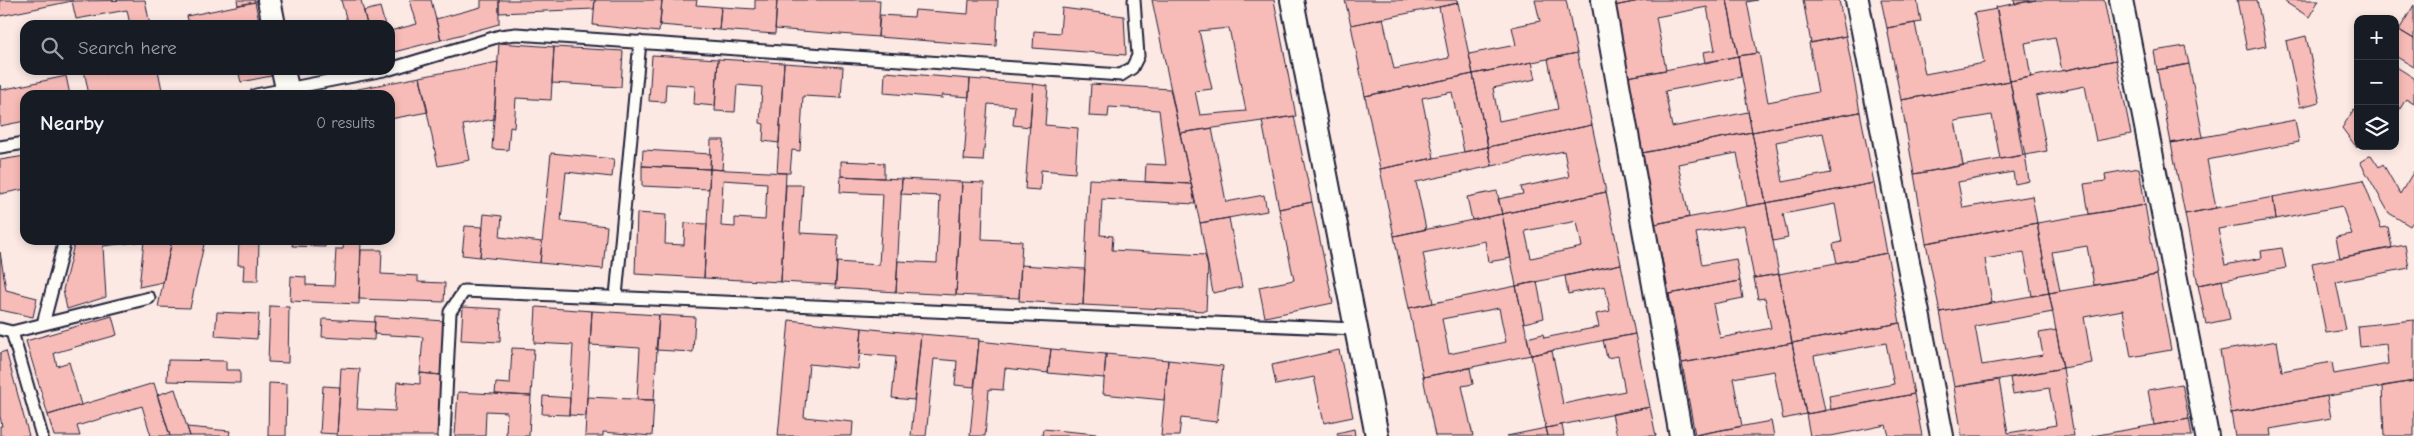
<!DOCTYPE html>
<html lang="en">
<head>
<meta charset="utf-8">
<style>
  :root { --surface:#171b24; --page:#20242c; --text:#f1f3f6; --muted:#9ea1a6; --line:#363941 }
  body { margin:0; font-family:"Comic Neue",sans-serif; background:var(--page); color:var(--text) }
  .controls { position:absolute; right:15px; top:15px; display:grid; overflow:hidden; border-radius:10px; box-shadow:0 2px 8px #0003 }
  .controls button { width:45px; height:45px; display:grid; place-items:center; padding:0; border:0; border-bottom:1px solid var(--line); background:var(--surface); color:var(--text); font:25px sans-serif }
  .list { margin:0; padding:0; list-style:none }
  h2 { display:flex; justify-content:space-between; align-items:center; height:65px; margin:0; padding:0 20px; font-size:21px }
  h2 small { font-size:16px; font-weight:400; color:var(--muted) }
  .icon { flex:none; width:28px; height:28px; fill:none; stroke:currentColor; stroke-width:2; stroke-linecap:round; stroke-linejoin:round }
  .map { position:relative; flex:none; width:2414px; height:436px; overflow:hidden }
  .search { position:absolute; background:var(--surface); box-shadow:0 2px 8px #0003; left:20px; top:20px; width:375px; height:55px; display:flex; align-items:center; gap:12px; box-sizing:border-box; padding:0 18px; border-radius:15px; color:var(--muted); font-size:19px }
  .panel { position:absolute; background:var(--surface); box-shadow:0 2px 8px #0003; left:20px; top:90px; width:375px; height:155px; border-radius:15px }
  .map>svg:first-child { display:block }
  .building { fill:#f8bcb8; stroke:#22223b; fill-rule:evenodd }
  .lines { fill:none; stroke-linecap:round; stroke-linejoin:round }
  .lane-casing { stroke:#22223b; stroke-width:15 }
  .street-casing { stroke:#22223b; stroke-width:26 }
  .lane { stroke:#fdfcf7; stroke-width:11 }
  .street { stroke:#fdfcf7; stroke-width:22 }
</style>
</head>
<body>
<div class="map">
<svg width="2414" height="436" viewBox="0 0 2414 436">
  <rect width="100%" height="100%" fill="#fce9e4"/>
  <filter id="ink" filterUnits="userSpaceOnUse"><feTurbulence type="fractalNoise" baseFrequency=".02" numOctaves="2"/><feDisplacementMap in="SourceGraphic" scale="10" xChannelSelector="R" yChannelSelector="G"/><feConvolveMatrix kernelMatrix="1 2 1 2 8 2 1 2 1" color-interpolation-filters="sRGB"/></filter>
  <g filter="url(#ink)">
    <path class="building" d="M0,0H72V1L0,16Z
      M145,0L150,25H130L127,10L76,19L72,1Z
      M237,0H255V2L238,5Z
      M341,0H361L367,25H348Z
      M410,0H431L441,40L390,53V31L417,24Z
      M481,0H499V24L441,40L436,19L481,7Z
      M499,0H595L594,9L499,13Z
      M595,0H662L659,32L593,25Z
      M662,0H697L696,5L721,7L719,30L660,25Z
      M755,0H777L775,34L719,30L721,7L755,9Z
      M777,0H880L878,37L775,29Z
      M969,0H998L996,46L878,37L880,15L914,17L915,10L968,14Z
      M1152,0H1274L1296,116L1180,133ZM1229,28L1246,111L1200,115L1195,91L1212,89L1199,31Z
      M1345,0H1457L1458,3L1351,25Z
      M1535,0H1566L1577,53L1473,74L1469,54L1516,45L1512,27L1540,21Z
      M1613,0H1644L1614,6Z
      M1644,0H1727L1738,56L1705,63L1703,52L1715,50L1707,7L1656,17L1666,70L1628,77L1614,6Z
      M1727,0H1757L1747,2L1757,53L1738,56Z
      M1803,0H1839L1846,36L1811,43Z
      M1881,0H1917L1921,22L1887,28Z
      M2014,0H2036L2015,4Z
      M2036,0H2104L2116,60L2062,71L2055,37L2025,43L2031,77L2010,81L1996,7Z
      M2237,0H2257L2266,46L2247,50Z
      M2286,0H2319L2309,17L2285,2Z
      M255,2L260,25H189L187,16Z
      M1458,3L1473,74L1365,96L1351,25L1383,18L1394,69L1449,58L1439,7Z
      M2414,5V39L2399,30Z
      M380,7L385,25H367L364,11Z
      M1062,8L1124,16L1126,55L1033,48L1034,31L1060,33Z
      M1997,9L2010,81L1901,100L1887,28L1915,23L1925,74L1984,63L1974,13Z
      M2399,30L2414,39V67L2395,56V37Z
      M1846,36L1860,112L1752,132L1738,56L1759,53L1768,102L1818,92L1809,43Z
      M2306,36L2320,102L2300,107L2286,41Z
      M499,43L554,47L551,100L516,98L514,128L510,127L508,150L492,149Z
      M2185,46L2189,64L2157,70L2154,51Z
      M554,47L623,51L621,87L552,83Z
      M1577,53L1592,125L1488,147L1473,74L1532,62L1536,79L1493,88L1499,121L1558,109L1548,59Z
      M652,55L718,59L715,106L694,104L695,86L666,84L665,102L649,101Z
      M1738,56L1741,77L1665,91L1672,127L1748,112L1752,132L1642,153L1628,77Z
      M718,59L784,63L779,143L763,141L764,124L760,123L762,87L737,85L735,112L715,111Z
      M2116,60L2131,134L2096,141L2085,86L2036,96L2047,151L2025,155L2010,81Z
      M498,62L494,119L463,125L470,160L438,166L420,77Z
      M784,63L843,67L841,98L803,96L800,151L792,150L790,173H777Z
      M2189,64L2203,137L2171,143L2157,70Z
      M2395,66L2414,78V104L2406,99L2395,117Z
      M84,70H104L105,74L125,70H158L163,95H89Z
      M238,70H270L271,76L241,82Z
      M885,72L970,79L969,97L942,95L943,98L884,93Z
      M1473,74L1488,147L1464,152L1452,92L1422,98L1434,158L1380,169L1365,96Z
      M66,76L70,95H25V121L0,126V85L1,90Z
      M420,77L428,112L390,119V95H359L358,89Z
      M970,79L1033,84L1030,127L1013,125L1015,106L988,104L983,161L964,160Z
      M2010,81L2023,155L2000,159L1992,115L1955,121L1963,165L1914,174L1901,100Z
      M1033,84L1048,86L1045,125L1078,128L1075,173L1041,170L1040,190L1025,189Z
      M1091,84L1170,89L1191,184L1145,182L1146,164L1166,165L1159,110L1109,107L1108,117L1089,116Z
      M358,89L359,95H326Z
      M2354,109L2358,111L2357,148L2342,128Z
      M1860,112L1874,183L1766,203L1752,132ZM1823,133L1831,173L1783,182L1776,142Z
      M1294,116L1312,202L1279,209L1262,121Z
      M2295,120L2299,142L2207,160L2216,208L2185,214L2171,143Z
      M1592,125L1606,192L1502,214L1498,199L1523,194L1521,187L1569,177L1564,151L1492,166L1488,147Z
      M1212,128L1226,202L1264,195L1267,211L1200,223L1180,133Z
      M1752,132L1766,203L1747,206L1737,153L1678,164L1689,217L1655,224L1642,153Z
      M711,140H724L722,170L710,169Z
      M1488,147L1492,166L1416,182L1426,229L1394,236L1380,169Z
      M643,150L711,154L710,169L642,166Z
      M551,153L614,159L612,177L566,172L561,221L607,226L603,269L540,263Z
      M2025,155L2029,181L2015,184L2013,172L1958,182L1963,208L2032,196L2037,223L1926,243L1914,174Z
      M2371,155L2379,167L2383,164L2400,194L2414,171V220L2410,226L2389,213L2360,162Z
      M25,156V189L0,194V160Z
      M841,161L884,163V178L841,176Z
      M642,166L710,169L709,189L642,186Z
      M2139,168L2145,205L2089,214L2084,184L2106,181L2105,174Z
      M710,169L786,173L781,282L704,278ZM723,180L767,183L765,220L735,218V227L721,226Z
      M841,176L902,179L896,292L835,288L837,262L879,265L883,194L840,192Z
      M902,179L962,182L956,295L896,292L898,261L937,263L940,196L901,194Z
      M1089,179L1191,184L1195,204L1102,199L1100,235L1113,236L1112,250L1205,255L1208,267L1206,311L1083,305Z
      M2363,180L2381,228L2388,227L2392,248L2340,258L2336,237L2352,234L2342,206L2276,219L2273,197Z
      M962,182L984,183L982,239L1022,241L1019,298L956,295Z
      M1874,183L1887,253L1837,263L1833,244L1842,242L1835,204L1783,214L1788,238L1773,241L1766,203Z
      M786,185H803L800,233L838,235L836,285L781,282Z
      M1497,191L1502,214L1472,220L1467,197Z
      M1606,192L1621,264L1516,286L1502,214ZM1577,221L1582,247L1531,258L1525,231Z
      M2273,197L2276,219L2218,229L2225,265L2262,258L2261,251L2282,248L2286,268L2198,285L2185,214Z
      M1312,202L1333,303L1265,317L1259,287L1294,280L1279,209Z
      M1766,203L1779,274L1754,278L1744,225L1696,233L1702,265L1736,259L1740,281L1669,294L1655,224Z
      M2145,205L2157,275L2094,285L2087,246L2052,252L2060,291L2049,293L2037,223Z
      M637,213L666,215L665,244L684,245L685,223L707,224L704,278L635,274Z
      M484,214L502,216L500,237L542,242L540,263L480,257Z
      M1502,214L1511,258L1488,262L1485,241L1423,253L1433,303L1409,308L1394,236Z
      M1229,218L1242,287L1213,293L1200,223Z
      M2037,223L2049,293L2032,296L2024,252L1985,259L1992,303L1940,312L1926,243Z
      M465,226L483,227L480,257L462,255Z
      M75,240H172L163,282L139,287L144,241L103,246L106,297L67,309L63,290Z
      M172,240H205L190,308L158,307Z
      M239,240H259L258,281H243L244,265H238Z
      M293,240H325V247L292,246Z
      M344,240H361L359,304L290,301L291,276L306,277V285L334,286L336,249H343Z
      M2405,245L2409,268L2336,282L2346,330L2326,333L2312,263Z
      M361,250H382L381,274L418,276V282L445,283L444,302L359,299Z
      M0,252L6,290L37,298L33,317L0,310Z
      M1887,253L1900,323L1792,343L1779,274Z
      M1621,264L1635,334L1531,355L1527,338L1543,334L1544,338L1599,327L1596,314L1610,311L1605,286L1568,294L1565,276Z
      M1021,265L1085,269L1083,305L1019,301Z
      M1779,274L1792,343L1682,363L1669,294L1740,281L1743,298L1713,304L1720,338L1771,328L1765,298L1758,299L1754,278Z
      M2157,275L2171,350L2131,357L2123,310L2084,317L2092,363L2063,368L2049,293Z
      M2222,280L2230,319L2206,324L2198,285Z
      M1537,282L1544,318L1524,323L1516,286Z
      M1516,286L1531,355L1423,377L1409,308ZM1499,308L1506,342L1449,354L1442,319Z
      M2049,293L2053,312L1975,326L1982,365L2043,355L2039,333L2056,330L2063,368L1954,387L1940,312Z
      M270,306L289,307L288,363L268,362Z
      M463,307L501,309L500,342L461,340Z
      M536,307L592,311L586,416L569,415L573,345L534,343Z
      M592,311L659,315L654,400H637L640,348L590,345Z
      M217,312L259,314L257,339L215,336Z
      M659,315L695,317L693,352L656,350Z
      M112,316L117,335L54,353L57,366L69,362L81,405L48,415L26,341Z
      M375,316L444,321L441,375L420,373L423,337L374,334Z
      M323,319L375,322L374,340L322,337Z
      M789,320L862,328L858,369L809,364L804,417L853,422L852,436H778Z
      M2414,320V381L2231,413L2220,351L2277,341L2282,371L2332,362L2334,374L2388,364L2386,344L2360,347L2358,326Z
      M1900,323L1914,394L1831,410L1829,396L1894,384L1886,343L1814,356L1825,411L1806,414L1792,343Z
      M862,328L921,334L914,400L892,398L896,357L860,354Z
      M921,334L979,339L974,387L955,385L957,361L934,359L926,436H911Z
      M1635,334L1650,407L1546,428L1531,355L1552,351L1563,404L1625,391L1618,356L1607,358L1603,340Z
      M979,341L1051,349L1048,373L1005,368L1003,390L989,389L985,436H970Z
      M1792,343L1806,414L1783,419L1774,371L1733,378L1742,426L1695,435L1682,363Z
      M512,348L534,349L531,396L495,394L496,383L510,384Z
      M1051,349L1106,354L1104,378L1048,373Z
      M1339,350L1353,417L1324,423L1314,377L1276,385L1272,365Z
      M6,351L29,436H0V426H2L0,416V353Z
      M1106,354L1168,360L1164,400L1103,394Z
      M168,360L226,361V370H240V383L167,381Z
      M1168,360L1223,366L1217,422L1181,418L1179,436H1161Z
      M341,368L360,369L357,409L395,411L397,382L420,384V373L441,375L437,436H337Z
      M1470,368L1473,384L1462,386L1473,436H1435L1423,377Z
      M2063,368L2074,436H1962L1954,387L1999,380L2008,433L2056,425L2049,388L2013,394L2010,378Z
      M2414,381V436H2384L2382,386Z
      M154,383L170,436H151L142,406L77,426L80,436H54L48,415Z
      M269,383L287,384L286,436H268Z
      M2182,384L2189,419L2154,425L2148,390Z
      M323,386L340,387L337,434L320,433Z
      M175,389L187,427L190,436H170L157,395Z
      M458,392L531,396L529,436H506L507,412L486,411L485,436H455Z
      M1914,394L1922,436H1889L1886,425L1831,436H1810L1806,414Z
      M543,396L570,398L569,415L542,414Z
      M2327,396L2331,418L2270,429L2271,436H2235L2231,413Z
      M587,397L654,400L652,436L603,432V436H585Z
      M1650,407L1656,436H1617L1612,414Z
      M2189,419L2192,436H2092L2154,425Z
      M1771,421L1774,436H1696L1695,435Z
      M1562,425L1564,436H1548L1546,428Z
      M187,427L230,431L229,436H190Z
      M1546,428L1548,436H1507Z
      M1043,429L1097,434V436H1042Z
      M1354,429L1355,436H1338L1337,433Z"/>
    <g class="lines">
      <defs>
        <path id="lane" d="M390,69L500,36L516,34L1121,75L1132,68L1138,56L1134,0
          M256,95L384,70
          M0,147L25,143
          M616,296L640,42
          M43,324L65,240
          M0,329L12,332L149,298
          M12,332L42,436
          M444,436L450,312L464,291L1355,329"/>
        <path id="street" d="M269,0L274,25
          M1292,0L1377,436
          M1603,0L1681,436
          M1857,0L1942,436
          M2121,0L2207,436
          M283,70L287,88"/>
      </defs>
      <use href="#lane" class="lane-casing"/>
      <use href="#street" class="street-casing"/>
      <use href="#lane" class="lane"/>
      <use href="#street" class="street"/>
    </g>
  </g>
</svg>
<div class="controls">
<button>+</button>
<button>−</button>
<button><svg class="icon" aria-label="layers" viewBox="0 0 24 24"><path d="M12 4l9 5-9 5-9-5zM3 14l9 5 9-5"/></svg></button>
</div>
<div class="search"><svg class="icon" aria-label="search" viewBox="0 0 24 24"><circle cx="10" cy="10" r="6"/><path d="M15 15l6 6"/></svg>Search here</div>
<section class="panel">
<h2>Nearby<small>0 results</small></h2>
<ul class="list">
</ul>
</section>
</div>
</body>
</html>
